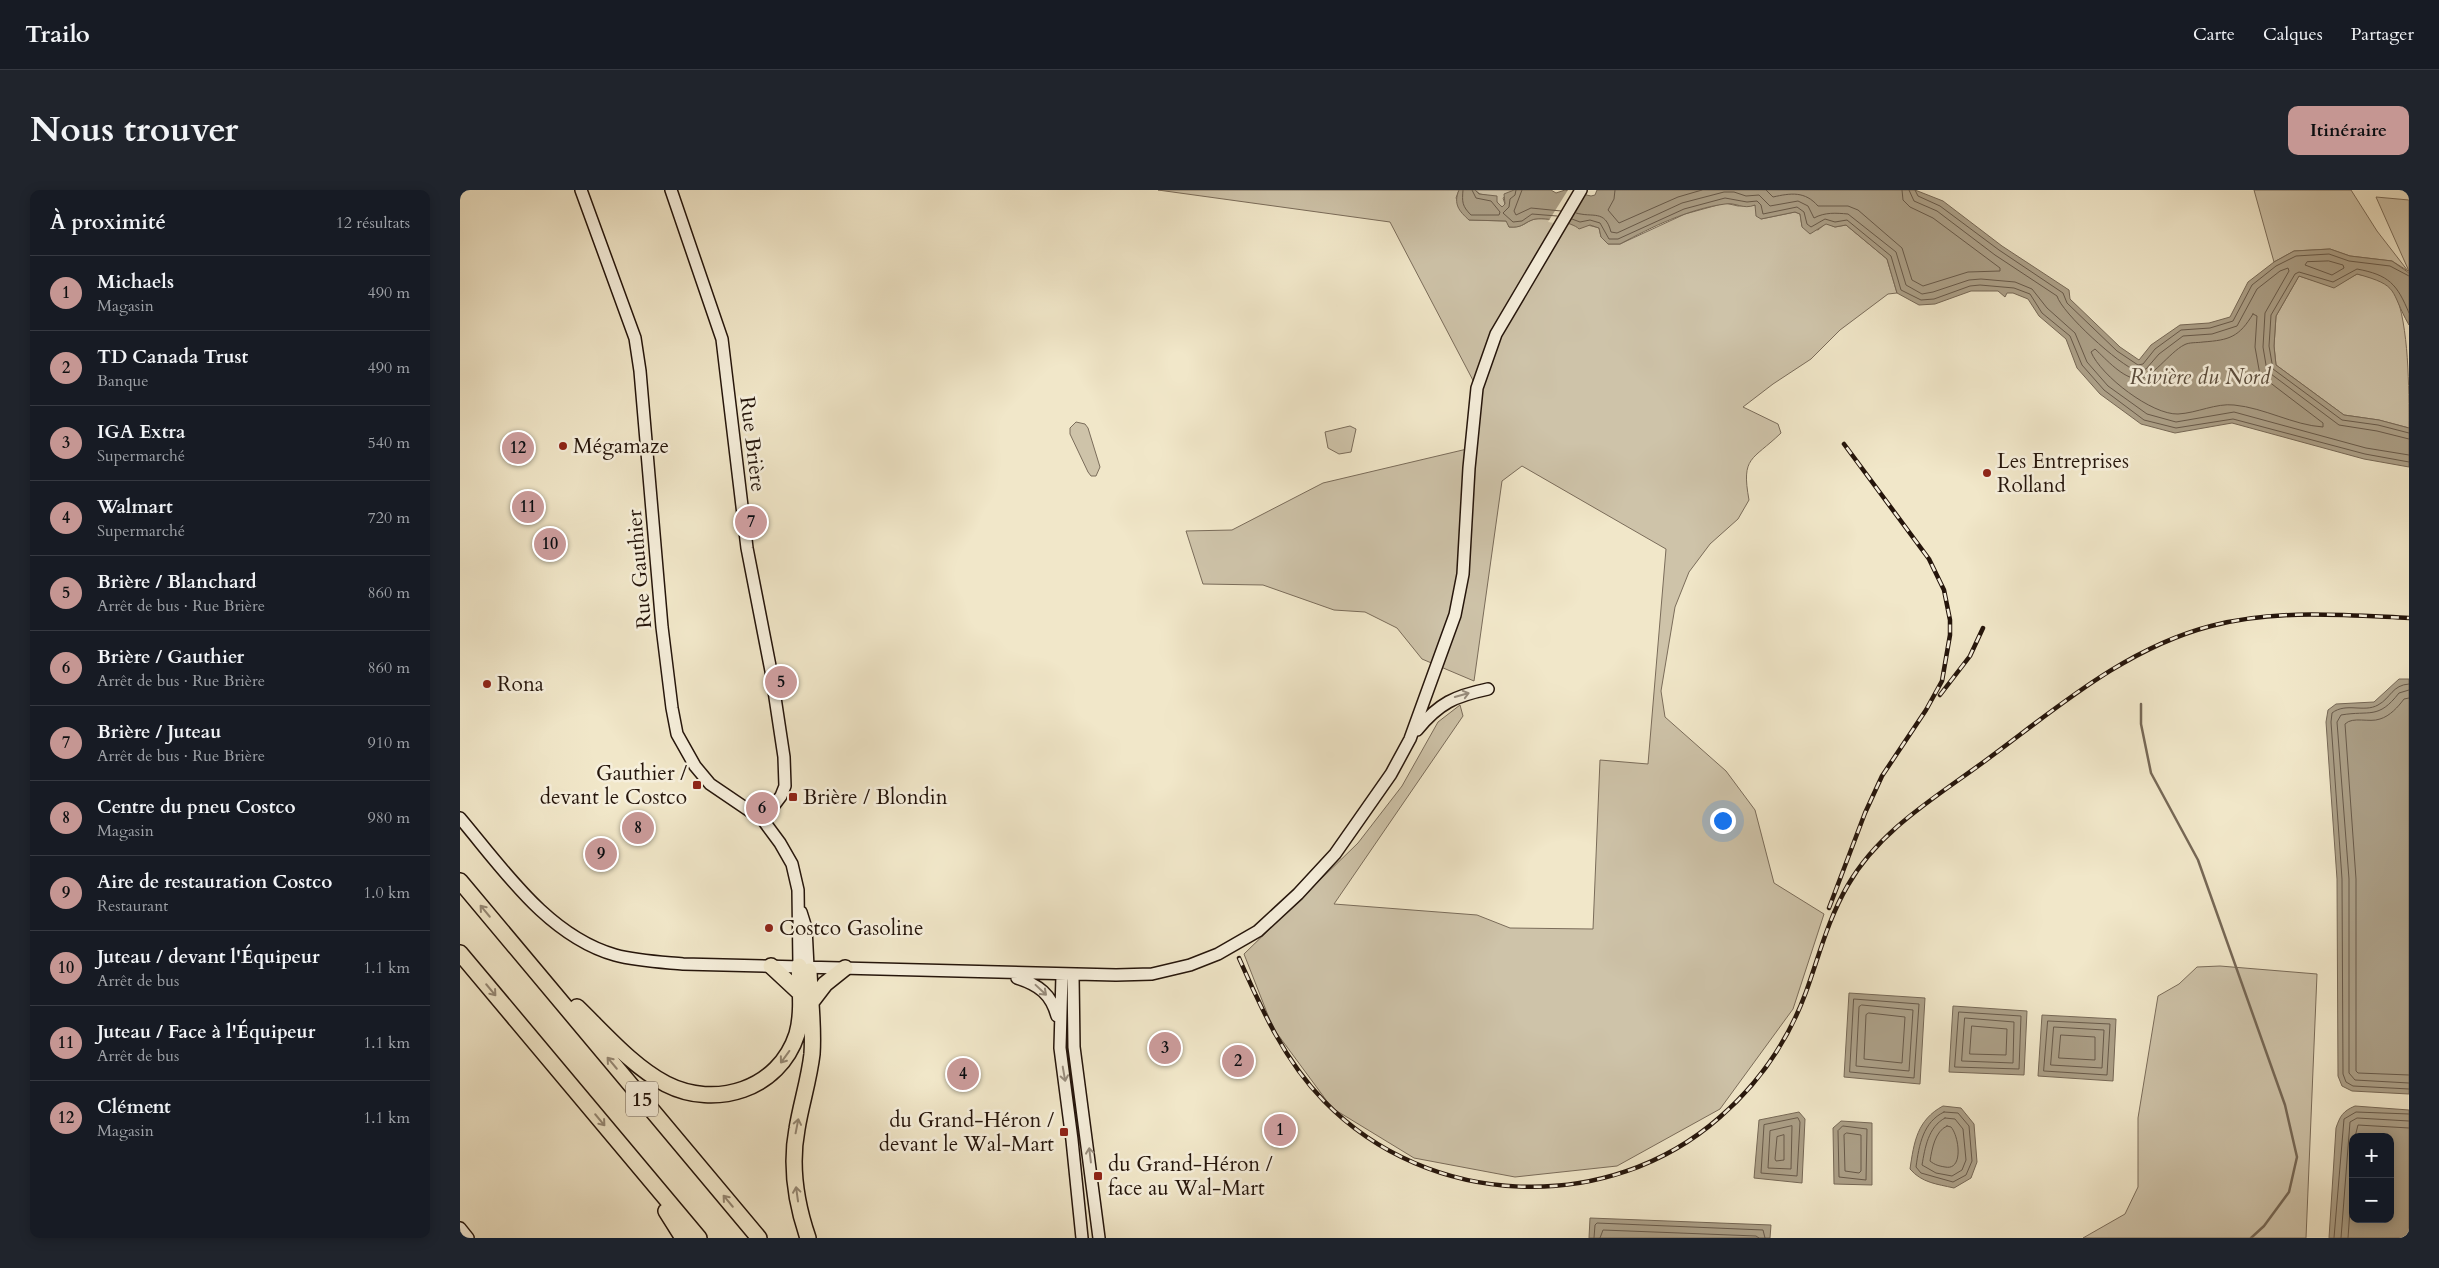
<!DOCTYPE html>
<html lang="fr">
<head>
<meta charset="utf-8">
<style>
  :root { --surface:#171b24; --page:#20242c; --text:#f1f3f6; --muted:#9ea1a6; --line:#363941; --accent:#c59692 }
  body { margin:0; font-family:Cardo,serif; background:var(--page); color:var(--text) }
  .controls { position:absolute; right:15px; bottom:15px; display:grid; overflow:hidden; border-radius:10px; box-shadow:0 2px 12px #0003 }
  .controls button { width:45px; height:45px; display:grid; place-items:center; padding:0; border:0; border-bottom:1px solid var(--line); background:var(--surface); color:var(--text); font:25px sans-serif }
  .you { position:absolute; left:1262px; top:630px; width:18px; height:18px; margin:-12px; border:4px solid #fff; border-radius:50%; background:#1a73e8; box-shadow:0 0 0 8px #1a73e833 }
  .badge { display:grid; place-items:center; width:32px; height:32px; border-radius:50%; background:var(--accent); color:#111; font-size:16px; font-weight:700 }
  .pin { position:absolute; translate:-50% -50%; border:2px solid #fff; box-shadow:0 1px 5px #0006 }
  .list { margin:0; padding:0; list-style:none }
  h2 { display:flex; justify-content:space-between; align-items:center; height:65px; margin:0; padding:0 20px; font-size:21px }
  h2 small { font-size:16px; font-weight:400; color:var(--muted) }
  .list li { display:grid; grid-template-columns:32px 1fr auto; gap:15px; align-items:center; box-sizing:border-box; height:75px; padding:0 20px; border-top:1px solid var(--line) }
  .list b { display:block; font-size:19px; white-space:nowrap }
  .list p { margin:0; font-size:16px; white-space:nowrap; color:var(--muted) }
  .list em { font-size:16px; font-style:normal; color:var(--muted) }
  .map { position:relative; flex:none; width:1949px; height:1048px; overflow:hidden; border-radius:10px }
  header { display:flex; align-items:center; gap:30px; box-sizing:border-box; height:70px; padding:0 25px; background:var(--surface); border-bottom:1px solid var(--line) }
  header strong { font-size:24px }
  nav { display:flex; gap:28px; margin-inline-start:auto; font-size:18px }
  .intro { display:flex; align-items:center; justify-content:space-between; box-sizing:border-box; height:120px; padding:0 30px }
  h1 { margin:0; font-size:35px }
  .button { padding:12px 22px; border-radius:10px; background:var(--accent); color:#111; font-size:18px; font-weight:700 }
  main { display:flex; gap:30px; padding:0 30px }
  aside { flex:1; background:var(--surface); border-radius:10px; box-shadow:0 2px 12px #0003 }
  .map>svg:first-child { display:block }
  .green { fill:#cec3a9; stroke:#7a6c5a }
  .water { fill:#aca088; stroke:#766856; fill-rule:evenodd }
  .pier { fill:#f1e7c9 }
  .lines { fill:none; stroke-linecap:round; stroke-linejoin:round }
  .shore { stroke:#685a4a; stroke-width:1 }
  .stream { stroke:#766856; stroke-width:2.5 }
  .secondary-casing { stroke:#25150b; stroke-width:14 }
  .highway-casing { stroke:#25150b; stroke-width:18 }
  .secondary { stroke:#f6efdc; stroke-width:11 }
  .highway { stroke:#f1e7c9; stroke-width:15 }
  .rail-casing { stroke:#25150b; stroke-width:4.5 }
  .rail { stroke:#f6efdc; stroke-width:2.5; stroke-dasharray:8; stroke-linecap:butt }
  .oneway { stroke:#988d7e }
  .oneway2 { stroke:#958874 }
  .poi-dot { fill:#8f2418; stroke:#f6efdc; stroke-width:2 }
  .labels { text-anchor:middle; stroke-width:5; stroke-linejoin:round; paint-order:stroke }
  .shield { fill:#f6efdc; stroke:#64564a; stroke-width:1 }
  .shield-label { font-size:20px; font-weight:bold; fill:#25150b }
  .street-label { font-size:21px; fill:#25150b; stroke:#f6efdc }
  .poi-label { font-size:21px; fill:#25150b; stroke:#f6efdc; text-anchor:start }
  .water-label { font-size:22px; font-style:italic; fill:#5b4d3d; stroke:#f6efdc }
</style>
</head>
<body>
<header>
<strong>Trailo</strong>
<nav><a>Carte</a><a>Calques</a><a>Partager</a></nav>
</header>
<div class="intro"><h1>Nous trouver</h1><a class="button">Itinéraire</a></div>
<main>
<aside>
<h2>À proximité<small>12 résultats</small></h2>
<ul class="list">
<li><span class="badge">1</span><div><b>Michaels</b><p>Magasin</p></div><em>490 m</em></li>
<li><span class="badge">2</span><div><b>TD Canada Trust</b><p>Banque</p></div><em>490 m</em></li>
<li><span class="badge">3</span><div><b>IGA Extra</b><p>Supermarché</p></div><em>540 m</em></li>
<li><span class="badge">4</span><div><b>Walmart</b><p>Supermarché</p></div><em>720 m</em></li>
<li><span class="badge">5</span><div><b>Brière / Blanchard</b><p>Arrêt de bus · Rue Brière</p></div><em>860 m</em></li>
<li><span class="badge">6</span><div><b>Brière / Gauthier</b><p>Arrêt de bus · Rue Brière</p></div><em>860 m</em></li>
<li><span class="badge">7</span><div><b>Brière / Juteau</b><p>Arrêt de bus · Rue Brière</p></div><em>910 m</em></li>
<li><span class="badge">8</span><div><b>Centre du pneu Costco</b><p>Magasin</p></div><em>980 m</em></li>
<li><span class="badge">9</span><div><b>Aire de restauration Costco</b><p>Restaurant</p></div><em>1.0 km</em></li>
<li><span class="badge">10</span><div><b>Juteau / devant l'Équipeur</b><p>Arrêt de bus</p></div><em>1.1 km</em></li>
<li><span class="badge">11</span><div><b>Juteau / Face à l'Équipeur</b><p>Arrêt de bus</p></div><em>1.1 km</em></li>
<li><span class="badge">12</span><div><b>Clément</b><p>Magasin</p></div><em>1.1 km</em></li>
</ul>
</aside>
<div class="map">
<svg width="1949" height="1048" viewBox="0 0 1949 1048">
  <rect width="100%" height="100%" fill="#f1e7c9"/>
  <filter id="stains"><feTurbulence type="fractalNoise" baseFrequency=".004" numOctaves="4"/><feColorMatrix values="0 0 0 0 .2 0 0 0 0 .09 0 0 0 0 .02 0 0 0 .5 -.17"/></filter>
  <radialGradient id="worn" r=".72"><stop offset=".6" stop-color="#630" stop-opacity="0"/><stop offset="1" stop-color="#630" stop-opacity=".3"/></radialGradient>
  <path class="green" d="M698,0H999L996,8L1009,30L1047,31L1049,37C1065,38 1065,31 1075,29C1088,27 1126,34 1139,38L1141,47L1148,54H1160L1225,24L1265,13L1278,16L1295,15L1301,29L1335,22L1340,24L1342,36L1358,40L1366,33L1375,37L1386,35L1427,69L1437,103L1428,104L1380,140L1351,169L1313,194L1283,217L1318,234L1321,243C1292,271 1281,266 1289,310L1278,329L1250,354L1229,382L1215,417L1201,501L1205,527L1266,581L1295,620L1314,693L1364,724L1333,819L1260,919L1157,976L1055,987L954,968L872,918L813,838L784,764L898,653L942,596L978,532L1000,515L1003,526L874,714L1017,725L1050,738L1133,739L1140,570L1188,574L1206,359L1062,276L1042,291L1014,491L962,469L937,438L905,422L874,420L803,395L743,394L726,341L772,340L863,293L1007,259L1017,198L930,32Z
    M1015,0H1054L1043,8L1045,14L1043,17L1038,15L1035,7L1020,4Z
    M1794,0H1891L1917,41L1948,81L1932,71L1890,66L1870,59L1834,61L1814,72Z
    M1916,7L1949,10V82L1948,79Z
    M1897,84C1910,87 1926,90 1935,102C1949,136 1949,198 1949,238L1919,230L1884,225L1816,175L1814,156L1816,126L1839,86L1874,97Z
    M616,232L625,234L628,238L640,277L636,286H631L628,282L610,244V238Z
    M890,236L896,239L891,262L879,264L868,258L865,242Z
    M1760,776L1857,784L1846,1048H1623L1665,1024L1678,997V928L1698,806L1719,794L1737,777Z"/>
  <path class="water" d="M999,0H1015L1019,4L1037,6V12L1042,17L1045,14L1044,4L1054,0H1091L1096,3L1105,0L1131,6L1135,5L1137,0H1455L1483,11L1542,56L1609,100L1610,109L1660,157L1679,170L1691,155L1720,135L1749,133L1770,127L1788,92L1814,72L1834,61L1870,59L1890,66L1932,71L1949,83V135C1929,100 1941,96 1897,84L1874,98L1839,86L1816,126L1814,156L1816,175L1884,225L1919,230L1949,238V277L1904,269L1772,233L1715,243L1681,234L1640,204L1617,178L1606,149L1579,126L1568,109L1553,103H1547L1545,107L1538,101H1511L1475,114L1459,115L1437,103L1427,69L1386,35L1375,37L1366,34L1350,44L1342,37L1340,24L1335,22L1301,29L1296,26L1295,15C1283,20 1276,12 1265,14C1228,19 1192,37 1160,54H1148L1141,47L1139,38L1130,35L1119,39C1113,32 1080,26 1072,30C1062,34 1062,38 1049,37L1046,31L1009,30C999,21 993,14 999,0Z
    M1939,489H1949V904L1892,901L1882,896L1878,886L1877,689L1866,532L1868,520L1876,514L1914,512Z
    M1389,803L1465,808L1460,894L1384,887Z
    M1493,816L1567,821L1564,885L1489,882Z
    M1582,825L1656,829L1653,891L1578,886Z
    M1483,916L1501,918L1514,934L1517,972L1511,988L1494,998C1477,994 1462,993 1450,979C1454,952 1457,930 1483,916Z
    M1895,916L1949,920V1048H1869L1876,938C1880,926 1883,921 1895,916ZM1893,947H1930V1029H1893Z
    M1339,922L1345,929L1342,993L1294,988L1299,930Z
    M1381,931L1412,933V995L1374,994L1373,938Z
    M1130,1028L1311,1035L1310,1048H1129Z"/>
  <path class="pier" d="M1108,0L1127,3L1107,35L1088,32Z"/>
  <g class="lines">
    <path class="shore" d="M1003,0C1002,12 1002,16 1011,25H1039L1040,22L1031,11L1016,8L1012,0
      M1056,0L1055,5L1050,9L1049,17L1043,23L1053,32L1062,31L1072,24L1097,26
      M1062,0L1054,21L1056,25L1071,18L1101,21
      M1155,0L1154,9L1148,20L1159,33L1218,7L1242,0
      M1306,0L1313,7C1331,3 1345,1 1358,16H1388L1398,20L1442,58L1452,90L1463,96L1508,82L1540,81V78L1473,28L1450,17L1443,10L1442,0
      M1449,0L1454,11L1477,21L1535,65L1597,106C1602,123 1659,175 1677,181L1686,179L1699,164L1723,146L1752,144L1777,136L1797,99L1820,81L1828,78L1829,81L1805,123L1803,157L1807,181L1879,235L1917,241L1949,249
      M1455,0L1458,6L1480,16L1539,60L1603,103L1607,113L1657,161L1678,175L1683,174L1695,159L1721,140L1750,138L1773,131L1792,95L1816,76L1836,66L1869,64L1889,71L1930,76L1949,86
      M1116,23C1133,28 1145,19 1151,42L1157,43L1222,13L1264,2H1274L1286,6L1299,5L1310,16L1338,11L1348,16L1354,28C1365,22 1376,23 1388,24L1436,62L1446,95L1462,104L1473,102L1509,90L1521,89L1555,92L1572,99L1587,118L1615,143L1627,172L1648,196L1687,224L1716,232L1774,222L1906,258L1949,265
      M1112,29L1120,32L1130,30L1140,33L1149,49H1158L1224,19L1265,8L1287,12L1297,11L1301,15L1303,24L1337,17L1344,22L1347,34L1351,37L1365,29L1375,32L1387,30L1431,66L1441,100L1461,110L1474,109L1510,96L1520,95L1554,98L1570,104L1582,123L1610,146L1622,175L1644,200L1684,230L1716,238L1773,229L1905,264L1949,272
      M1869,71L1883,75L1884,78L1872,85L1845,75L1847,72Z
      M1949,123C1937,94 1929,85 1897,79L1873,92L1839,82L1835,84L1811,125L1809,156L1813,179L1882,230L1918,235L1949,243
      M1793,124L1797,126L1795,157L1800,185L1863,233V237C1833,235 1805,218 1774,215C1756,213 1737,223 1718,224C1692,225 1641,186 1631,162L1635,159C1646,169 1663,189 1679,189C1691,189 1710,162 1724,155C1729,152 1737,153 1743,152C1770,150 1779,147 1793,124Z
      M1949,494C1932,495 1931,508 1918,515C1904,523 1886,512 1872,523L1871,532L1882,689L1883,884L1886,892L1893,896L1949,899
      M1949,500L1939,503C1918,530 1910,520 1881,525L1877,532L1889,689V883L1895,890L1949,893
      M1949,508L1944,509C1938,517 1930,526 1920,529C1909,533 1893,526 1885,534L1896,689V881L1898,883L1949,885
      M1394,809L1459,814L1454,888L1390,882Z
      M1402,815L1453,820L1449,881L1396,876L1399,817Z
      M1499,822L1561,826L1559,879L1495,877Z
      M1409,823L1445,827L1442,873L1404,869L1406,825Z
      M1505,828L1554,832L1553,873L1502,871Z
      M1588,831L1650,834L1647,885L1584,881Z
      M1512,836L1547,839L1546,865L1510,864Z
      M1594,837L1644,840L1642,878L1591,875Z
      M1601,845L1635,847V870L1599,868Z
      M1484,922L1498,923L1509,936L1512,971L1506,985L1493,992L1461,983L1456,977C1459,955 1463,932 1484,922Z
      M1338,928L1340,932L1337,986L1301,983L1304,935Z
      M1485,928L1495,929L1503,939L1506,970L1502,980L1492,986L1476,983L1462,975C1465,958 1468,937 1485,928Z
      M1332,936L1331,979L1308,978L1310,941Z
      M1383,936L1407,939L1406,990L1379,987L1378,941Z
      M1487,936L1491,937C1499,946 1504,981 1485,977C1479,976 1475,975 1470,971C1472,959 1475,941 1487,936Z
      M1387,943L1401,945V981L1399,983L1385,981L1384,945Z
      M1324,945V970L1316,971L1315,969L1317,947Z
      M1895,947L1898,935L1949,938
      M1134,1048L1135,1035L1137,1033L1303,1040L1305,1048
      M1140,1048L1143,1040L1296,1046L1299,1048
      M1874,1048L1884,929L1896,922L1949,924
      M1881,1048L1890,932L1897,928L1949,931
      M1888,1048L1893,977"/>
    <path class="stream" d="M1681,514V534L1691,583L1738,670L1825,915L1837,967L1829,1002L1804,1036L1791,1048"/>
    <defs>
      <path id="secondary" d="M121,0L175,148L180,181L202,437L212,518L217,544L235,576L250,594L303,630L320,653L332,674L338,700L339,776
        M211,0L262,149L287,358L311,481L324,567L325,596L321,606L303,630
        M957,540C979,513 995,506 1028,499
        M0,628C43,679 88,746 155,765C177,771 201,772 223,774L656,785L692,784L730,775L758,764L798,741L838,704L875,664L931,584L950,549L995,425L1003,384L1009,278L1017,198L1036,144L1121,0
        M341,722L346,738L348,777
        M602,785L600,858L612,950L622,1048
        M613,786L614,857L639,1048
        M557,788C579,795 591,804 597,826
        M0,1038L8,1048"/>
      <path id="highway" d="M0,691L299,1048
        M0,763L239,1048
        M311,776L340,803
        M352,811L365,794L385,778
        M117,817C144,843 172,876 206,894C255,919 319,900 337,844C343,823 340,798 339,776
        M206,1021L223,1048
        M348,1048C336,1013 330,976 337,939C341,914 349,890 352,864C354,836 350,809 349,781"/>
    </defs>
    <use href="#secondary" class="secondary-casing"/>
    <use href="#highway" class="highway-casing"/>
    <use href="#secondary" class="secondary"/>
    <use href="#highway" class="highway"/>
    <defs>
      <path id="rail" d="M1480,505L1510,466L1523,438
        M1369,718L1405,623L1422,586L1466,520L1482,491L1490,445V430L1484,400L1469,369L1384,254
        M779,768C802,820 824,870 864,911C969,1019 1148,1026 1260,927C1299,893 1328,851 1346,802C1359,766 1368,729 1388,695C1420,639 1478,606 1529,568C1598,517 1666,458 1751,436C1816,419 1882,425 1949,428"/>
    </defs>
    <use href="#rail" class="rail-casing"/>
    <use href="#rail" class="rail"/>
  </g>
  <defs><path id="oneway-shaft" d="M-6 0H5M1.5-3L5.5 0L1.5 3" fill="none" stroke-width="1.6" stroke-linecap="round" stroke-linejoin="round" transform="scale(1.25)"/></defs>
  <g class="oneway">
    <use href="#oneway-shaft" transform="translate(1002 505) rotate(-16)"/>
    <use href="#oneway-shaft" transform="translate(581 800) rotate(43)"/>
    <use href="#oneway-shaft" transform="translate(604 884) rotate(80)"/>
    <use href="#oneway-shaft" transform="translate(630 965) rotate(-97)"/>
  </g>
  <g class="oneway2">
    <use href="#oneway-shaft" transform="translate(25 721) rotate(-130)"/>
    <use href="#oneway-shaft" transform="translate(31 800) rotate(50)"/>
    <use href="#oneway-shaft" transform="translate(325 867) rotate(126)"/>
    <use href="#oneway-shaft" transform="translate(152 873) rotate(-130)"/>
    <use href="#oneway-shaft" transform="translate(140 930) rotate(50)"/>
    <use href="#oneway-shaft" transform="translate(337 936) rotate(-79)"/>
    <use href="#oneway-shaft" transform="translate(337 1004) rotate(-98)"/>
    <use href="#oneway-shaft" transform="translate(268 1011) rotate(-130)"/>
  </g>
  <g class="poi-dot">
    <circle cx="103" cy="256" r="5"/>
    <circle cx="1527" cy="283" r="5"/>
    <circle cx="27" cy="494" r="5"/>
    <rect x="232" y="590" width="10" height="10" rx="2.5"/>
    <rect x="328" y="602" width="10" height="10" rx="2.5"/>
    <circle cx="309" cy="738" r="5"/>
    <rect x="599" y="937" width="10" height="10" rx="2.5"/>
    <rect x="633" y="981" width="10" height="10" rx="2.5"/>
  </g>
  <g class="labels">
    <rect class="shield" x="166" y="891.5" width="32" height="35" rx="4"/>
    <g class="shield-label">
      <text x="182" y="916">15</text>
    </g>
    <g class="street-label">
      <text transform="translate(293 254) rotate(83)" y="7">Rue Brière</text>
      <text transform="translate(179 379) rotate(-95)" y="7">Rue Gauthier</text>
    </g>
    <g class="poi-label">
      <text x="113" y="263">Mégamaze</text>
      <text x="1537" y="278">Les Entreprises<tspan x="1537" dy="24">Rolland</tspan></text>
      <text x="37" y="501">Rona</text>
      <text x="227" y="590" text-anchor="end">Gauthier /<tspan x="227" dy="24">devant le Costco</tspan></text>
      <text x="343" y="614">Brière / Blondin</text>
      <text x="319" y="745">Costco Gasoline</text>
      <text x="594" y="937" text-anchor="end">du Grand-Héron /<tspan x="594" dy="24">devant le Wal-Mart</tspan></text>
      <text x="648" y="981">du Grand-Héron /<tspan x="648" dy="24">face au Wal-Mart</tspan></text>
    </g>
    <g class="water-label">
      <text x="1740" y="194">Rivière du Nord</text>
    </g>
  </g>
  <rect width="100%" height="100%" filter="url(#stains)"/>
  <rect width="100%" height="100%" fill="url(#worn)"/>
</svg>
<div class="controls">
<button>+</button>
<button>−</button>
</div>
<div class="you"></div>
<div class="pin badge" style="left:820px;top:940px">1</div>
<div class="pin badge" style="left:778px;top:871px">2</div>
<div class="pin badge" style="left:705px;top:858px">3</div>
<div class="pin badge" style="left:503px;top:884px">4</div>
<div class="pin badge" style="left:321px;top:492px">5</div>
<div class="pin badge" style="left:302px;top:618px">6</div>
<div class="pin badge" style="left:291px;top:332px">7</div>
<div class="pin badge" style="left:178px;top:638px">8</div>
<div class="pin badge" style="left:141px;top:664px">9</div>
<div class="pin badge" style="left:90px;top:354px">10</div>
<div class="pin badge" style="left:68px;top:317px">11</div>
<div class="pin badge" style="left:58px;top:258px">12</div>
</div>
</main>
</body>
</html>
